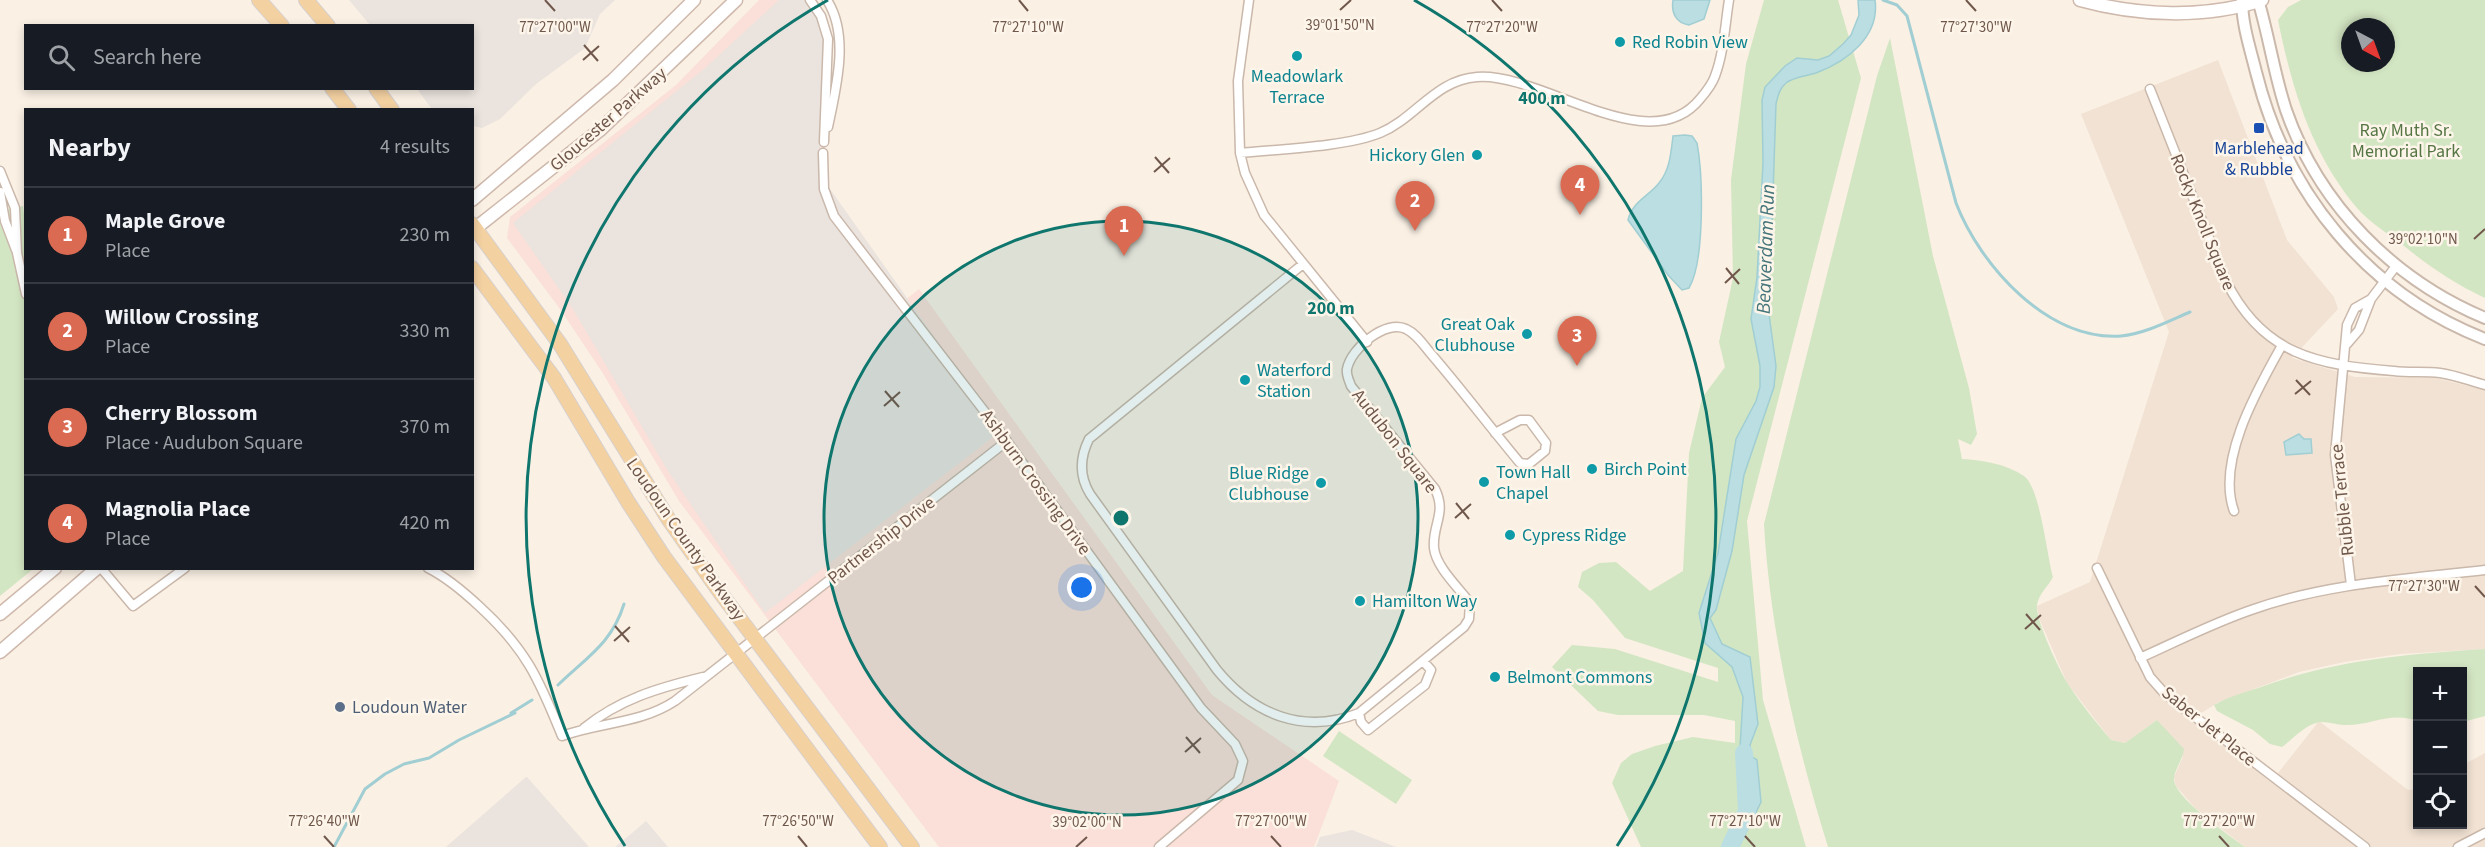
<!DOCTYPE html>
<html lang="en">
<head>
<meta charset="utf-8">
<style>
  :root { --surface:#171b24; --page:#20242c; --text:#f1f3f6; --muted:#9ea1a6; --line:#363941; --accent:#db6a52 }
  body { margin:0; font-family:"Source Sans 3",sans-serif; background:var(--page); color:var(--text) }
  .controls { position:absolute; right:18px; bottom:18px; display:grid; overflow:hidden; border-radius:0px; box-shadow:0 3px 9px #0003 }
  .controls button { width:54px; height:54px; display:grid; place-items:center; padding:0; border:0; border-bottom:2px solid var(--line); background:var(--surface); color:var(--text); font:30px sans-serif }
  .compass { position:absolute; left:2341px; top:18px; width:54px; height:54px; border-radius:50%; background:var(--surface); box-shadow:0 3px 9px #0003; rotate:139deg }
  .you { position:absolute; left:1082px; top:588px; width:21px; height:21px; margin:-15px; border:4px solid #fff; border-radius:50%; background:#1a73e8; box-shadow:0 0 0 9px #1a73e833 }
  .badge { display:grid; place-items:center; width:39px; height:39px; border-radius:50%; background:var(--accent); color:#fff; font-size:20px; font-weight:700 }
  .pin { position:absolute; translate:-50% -50px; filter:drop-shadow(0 2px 3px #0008) }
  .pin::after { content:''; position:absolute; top:32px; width:21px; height:18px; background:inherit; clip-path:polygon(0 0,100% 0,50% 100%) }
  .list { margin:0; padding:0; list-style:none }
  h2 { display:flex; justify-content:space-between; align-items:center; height:78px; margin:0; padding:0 24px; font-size:26px }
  h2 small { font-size:20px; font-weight:400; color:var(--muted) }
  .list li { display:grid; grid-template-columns:39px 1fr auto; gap:18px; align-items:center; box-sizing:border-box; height:96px; padding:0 24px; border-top:2px solid var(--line) }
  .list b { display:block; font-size:22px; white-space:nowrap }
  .list p { margin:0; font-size:20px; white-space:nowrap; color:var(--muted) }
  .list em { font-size:20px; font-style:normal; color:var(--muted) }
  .icon { flex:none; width:33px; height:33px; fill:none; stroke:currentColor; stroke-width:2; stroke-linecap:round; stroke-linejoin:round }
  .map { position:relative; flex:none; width:2485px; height:847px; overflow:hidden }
  .search { position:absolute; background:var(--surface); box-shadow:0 3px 9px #0003; left:24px; top:24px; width:450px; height:66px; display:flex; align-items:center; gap:15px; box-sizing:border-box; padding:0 21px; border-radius:0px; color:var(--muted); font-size:22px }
  .panel { position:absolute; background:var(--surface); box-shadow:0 3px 9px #0003; left:24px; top:108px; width:450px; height:462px; border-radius:0px }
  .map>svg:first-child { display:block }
  .residential { fill:#f1e2d3 }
  .commercial { fill:#fae0d8 }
  .industrial { fill:#eae3de }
  .green { fill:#d3e6c3; fill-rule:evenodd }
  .water { fill:#badee2; stroke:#a1ced3; stroke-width:1.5 }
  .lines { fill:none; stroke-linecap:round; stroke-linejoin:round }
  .stream { stroke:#a1ced3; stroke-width:3 }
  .river { stroke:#badee2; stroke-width:18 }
  .minor-casing { stroke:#cab8ab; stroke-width:11 }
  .tertiary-casing { stroke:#cab8ab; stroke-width:14 }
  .secondary-casing { stroke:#cfb9ac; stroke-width:15 }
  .primary-casing { stroke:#d7d0cd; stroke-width:16 }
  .minor { stroke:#fff; stroke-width:8 }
  .tertiary { stroke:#fff; stroke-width:10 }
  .secondary { stroke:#fff; stroke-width:12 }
  .primary { stroke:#f4d1a1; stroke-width:14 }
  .ticks { fill:none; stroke:#70574b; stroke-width:2 }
  .ring { fill:none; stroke:#0f766e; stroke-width:3 }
  .culture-dot { fill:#0f9aa8; stroke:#fdf5e9; stroke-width:2 }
  .transit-dot { fill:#1a4fb4; stroke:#fdf5e9; stroke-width:2 }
  .service-dot { fill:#5c6f8a; stroke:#fdf5e9; stroke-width:2 }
  .labels { text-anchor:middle; stroke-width:5; stroke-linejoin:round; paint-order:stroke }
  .culture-label { font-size:18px; fill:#0d838f; stroke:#fdf5e9; text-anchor:start }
  .street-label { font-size:18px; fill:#70574b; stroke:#fdf5e9 }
  .park-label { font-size:18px; fill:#557644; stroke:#fdf5e9 }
  .transit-label { font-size:18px; fill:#164399; stroke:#fdf5e9 }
  .service-label { font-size:18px; fill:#4e5e75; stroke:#fdf5e9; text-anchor:start }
  .water-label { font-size:20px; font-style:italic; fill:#44757b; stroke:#fdf5e9 }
  .ticks-label { font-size:15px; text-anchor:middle; fill:#70574b; stroke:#fdf5e9; stroke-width:5; stroke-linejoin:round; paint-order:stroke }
  .centre { fill:#0f766e; stroke:#fdf5e9; stroke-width:3 }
  .ring-label { font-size:18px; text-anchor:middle; font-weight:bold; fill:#0f766e; stroke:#fdf5e9; stroke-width:5; stroke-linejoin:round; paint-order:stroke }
</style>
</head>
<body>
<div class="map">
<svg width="2485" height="847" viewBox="0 0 2485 847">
  <rect width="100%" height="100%" fill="#faf0e4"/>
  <path class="residential" d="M2218,60L2287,240L2334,297L2338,309L2292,358L2355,377L2435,378L2485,390V649L2400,654L2344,662L2299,672L2219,702L2190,720L2271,782L2319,721L2408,790L2417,789L2418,824H2462L2463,765L2485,753V847H2245L2195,808L2176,786L2174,777L2183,757L2157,720L2125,743L2111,740L2067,683L2039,618L2037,606L2090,582L2169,332L2081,114Z"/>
  <path class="commercial" d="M759,0H813L831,52L823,188L904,301L919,289L1212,695L1339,781L1314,847H939L679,501L602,372L560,309L507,238L510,217L676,85Z"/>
  <path class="industrial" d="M349,0H615L600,14L585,48L536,84L500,119L482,128L473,126L472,110L432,109L417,89L472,88V26L370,25Z
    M779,0H806L817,11L830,58L818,172L1001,431L765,613L668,471L573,309L513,223L704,69Z
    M527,777L589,847H446L526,777Z
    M646,821L668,847H615L631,834Z
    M1352,830L1396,847H1316L1320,837Z"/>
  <path class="green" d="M1764,0H1838L1861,78L1747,521L1763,700L1806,847H1641L1612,783L1621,763L1632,754L1655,746L1693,737L1735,743V721L1704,715H1618L1598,711L1552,667L1572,645L1615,649L1718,682V668L1625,638L1593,600L1578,587L1582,572L1599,563L1616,562L1650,591L1683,571L1689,453L1702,398L1725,367L1719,342L1733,278L1731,180L1746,64Z
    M2301,0H2485V298C2455,284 2430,267 2404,246C2389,234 2370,223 2357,208C2311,153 2292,89 2278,20L2288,7ZM2350,27H2386V63H2350Z
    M1890,38L1933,256L1969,388L1977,434L1971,445L1958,439L1962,459C1983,460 2006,464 2024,476C2040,487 2047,556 2053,577C2048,587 2039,593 2037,605C2035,619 2059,670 2068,684C2080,703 2096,722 2111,740L2125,743L2157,720L2184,749C2183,760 2174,770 2174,780C2176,799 2229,835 2245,847H1828C1796,744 1770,631 1764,524L1877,76Z
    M23,206L26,231V568L33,569L0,596V211Z
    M2485,649V716L2463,722L2462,672H2418L2417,721C2389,711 2372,726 2344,725C2336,725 2324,720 2316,723C2303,727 2294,738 2282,747L2270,744L2253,730L2217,711L2214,705C2228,697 2245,692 2261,687C2334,660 2407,654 2485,649Z
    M1339,731L1412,780L1396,804L1323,756Z"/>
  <path class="water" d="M1673,0H1710L1704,19L1689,25C1676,23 1671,13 1673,0Z
    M1858,0H1875C1880,36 1848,61 1816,73C1807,76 1793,77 1786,83C1779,89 1778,96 1776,104L1769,314L1776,366L1774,387L1744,475L1732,551L1716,610L1710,618L1722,644L1750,657L1758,724L1750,745L1751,756L1757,760L1761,802L1739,847H1725L1744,813L1747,799L1740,748L1743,697L1732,667L1705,643L1699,613L1718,553L1736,439L1756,401L1760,387V366L1751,319L1757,277L1763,163L1762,100L1765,87L1785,66L1797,58L1818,60L1829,56L1843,44L1851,35L1859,15Z
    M1685,135L1692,136L1697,143C1703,175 1705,261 1689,288L1682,290L1668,275L1628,220C1632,202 1649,196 1659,183C1670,170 1671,152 1673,136Z
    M2299,434L2304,439H2311L2312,453L2286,455L2284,442Z"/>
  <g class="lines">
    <path class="stream" d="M1883,0L1897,5L1907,16L1956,203C1980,265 2047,341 2121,336C2144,334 2169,321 2190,312
      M558,685C587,657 612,643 624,604
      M511,713L532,700
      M334,847L365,789L385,774L404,764L429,758L459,740L515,713"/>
    <path class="river" d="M1730,847L1747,811L1744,753"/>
    <defs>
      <path id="minor" d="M810,0L821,16L828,39L824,142
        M827,0C850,36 836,88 828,127
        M1249,0L1238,81L1240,153L1245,173L1264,215L1367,342
        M2150,89L2226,281C2263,355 2317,365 2394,371C2409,373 2425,371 2440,373C2455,375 2470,381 2485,385
        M823,153L824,189L834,216L995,425L1201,708L1235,744L1243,761L1238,780L1159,847
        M1240,153C1279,149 1345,147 1380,133C1416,118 1435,80 1477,77C1542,72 1649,162 1700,99C1706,92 1712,85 1715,76C1724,52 1725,25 1729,0
        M0,171L15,208L17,253L26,294
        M0,192L5,221L16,250
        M1303,264L1089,439C1080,457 1079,476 1090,494L1217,670C1254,715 1304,735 1359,713
        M2347,344L2359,330L2371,299
        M2234,511C2216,461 2257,390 2281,347
        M101,568L133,606L185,568
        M428,568C448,578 464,592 480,607C526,649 539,679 562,736C600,722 640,724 675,701L1007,441
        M2097,568L2150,677L2165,694L2365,847
        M2351,585L2335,455L2347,325L2355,308L2371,299L2396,266
        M2140,658C2178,641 2215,622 2254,609C2328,583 2408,579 2485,570
        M1423,661L1431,670L1425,685L1368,730L1361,722L1359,713L1464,627L1469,619L1470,603C1459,588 1436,567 1434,548C1432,525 1447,513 1435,489L1351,386C1349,380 1346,375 1347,369C1351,348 1386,319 1406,329C1417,334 1424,346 1432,355C1462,390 1490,427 1520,463L1529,464L1545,451L1546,443L1529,420H1520L1495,433
        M584,728C620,699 658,688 703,677
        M2458,847L2485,833"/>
      <path id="tertiary" d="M2242,0C2242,24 2250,48 2256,72C2286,193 2367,293 2485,339
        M2258,0C2269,36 2274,74 2286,110C2319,205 2394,280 2485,318"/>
      <path id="secondary" d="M2080,0C2138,16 2205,19 2262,0
        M472,200L613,80L694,0
        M472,231L601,129L736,0
        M0,614L55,568
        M0,652L97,568"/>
      <path id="primary" d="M259,0L282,26
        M306,0L328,26
        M332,88L349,110
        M376,88L392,110
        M472,224L560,344L669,520L719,591L912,847
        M472,268L554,378L628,502L664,557L880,847"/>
    </defs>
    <use href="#minor" class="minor-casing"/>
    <use href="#tertiary" class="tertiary-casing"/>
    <use href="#secondary" class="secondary-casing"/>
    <use href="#primary" class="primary-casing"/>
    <use href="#minor" class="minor"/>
    <use href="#tertiary" class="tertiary"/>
    <use href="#secondary" class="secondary"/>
    <use href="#primary" class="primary"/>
  </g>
  <path class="ticks" d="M545,0L555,11M1019,0L1028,11M1492,0L1502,11M1966,0L1976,11M1340,10L1351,0M584,45L598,61M583,60L599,46M1155,157L1169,173M1154,172L1170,158M2474,239L2485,229M1726,268L1739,284M1725,283L1740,269M2296,380L2310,395M885,391L899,407M2295,394L2311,381M884,406L900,392M1456,503L1469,519M1455,518L1471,504M2475,586L2485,597M2026,614L2040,630M615,626L629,642M2025,629L2041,615M614,641L630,627M1186,737L1200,753M1185,752L1201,738M324,836L334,847M798,836L807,847M1271,836L1281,847M1745,836L1755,847M2219,836L2229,847M1076,847L1087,837"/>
  <circle cx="1121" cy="518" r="297" fill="#0f766e" fill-opacity=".12"/>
  <g class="ring">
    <circle cx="1121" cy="518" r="297"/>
    <path d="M625 846A595 595 0 0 1 828 0M1414 0A595 595 0 0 1 1617 846"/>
  </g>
  <g class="culture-dot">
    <circle cx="1620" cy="42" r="6"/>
    <circle cx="1297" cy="56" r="6"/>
    <circle cx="1477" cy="155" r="6"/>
    <circle cx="1527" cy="334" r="6"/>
    <circle cx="1245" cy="380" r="6"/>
    <circle cx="1592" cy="469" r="6"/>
    <circle cx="1484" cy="482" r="6"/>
    <circle cx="1321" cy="483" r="6"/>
    <circle cx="1510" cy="535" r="6"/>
    <circle cx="1360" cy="601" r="6"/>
    <circle cx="1495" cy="677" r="6"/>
  </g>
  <rect class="transit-dot" x="2253" y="122" width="12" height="12" rx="3"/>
  <circle class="service-dot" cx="340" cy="707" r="6"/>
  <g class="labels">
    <g class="culture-label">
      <text x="1632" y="48">Red Robin View</text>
      <text x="1297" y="82" text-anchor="middle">Meadowlark<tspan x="1297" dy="21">Terrace</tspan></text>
      <text x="1465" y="161" text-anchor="end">Hickory Glen</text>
      <text x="1515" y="330" text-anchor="end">Great Oak<tspan x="1515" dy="21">Clubhouse</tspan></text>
      <text x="1257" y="376">Waterford<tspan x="1257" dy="21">Station</tspan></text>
      <text x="1604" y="475">Birch Point</text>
      <text x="1496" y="478">Town Hall<tspan x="1496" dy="21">Chapel</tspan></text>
      <text x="1309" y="479" text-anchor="end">Blue Ridge<tspan x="1309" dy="21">Clubhouse</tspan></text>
      <text x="1522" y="541">Cypress Ridge</text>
      <text x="1372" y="607">Hamilton Way</text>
      <text x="1507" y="683">Belmont Commons</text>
    </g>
    <g class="street-label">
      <text transform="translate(608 119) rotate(-41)" y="6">Gloucester Parkway</text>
      <text transform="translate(2203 222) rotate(68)" y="6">Rocky Knoll Square</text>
      <text transform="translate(1395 441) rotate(52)" y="6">Audubon Square</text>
      <text transform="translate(1036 482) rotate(54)" y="6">Ashburn Crossing Drive</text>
      <text transform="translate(2342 500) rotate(-96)" y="6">Rubble Terrace</text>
      <text transform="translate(686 539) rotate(55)" y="6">Loudoun County Parkway</text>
      <text transform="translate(881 540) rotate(-38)" y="6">Partnership Drive</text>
      <text transform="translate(2209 726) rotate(39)" y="6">Saber Jet Place</text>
    </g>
    <g class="park-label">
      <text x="2406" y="136">Ray Muth Sr.<tspan x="2406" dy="21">Memorial Park</tspan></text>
    </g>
    <g class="transit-label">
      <text x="2259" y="154">Marblehead<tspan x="2259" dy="21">&amp; Rubble</tspan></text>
    </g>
    <g class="service-label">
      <text x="352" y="713">Loudoun Water</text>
    </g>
    <g class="water-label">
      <text transform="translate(1765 249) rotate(-88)" y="7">Beaverdam Run</text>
    </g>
  </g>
  <g class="ticks-label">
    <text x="1340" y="30">39°01'50"N</text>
    <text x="555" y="32">77°27'00"W</text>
    <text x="1976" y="32">77°27'30"W</text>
    <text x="1028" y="32">77°27'10"W</text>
    <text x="1502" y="32">77°27'20"W</text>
    <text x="2423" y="244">39°02'10"N</text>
    <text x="2424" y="591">77°27'30"W</text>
    <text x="324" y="826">77°26'40"W</text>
    <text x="798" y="826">77°26'50"W</text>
    <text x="1271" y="826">77°27'00"W</text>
    <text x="1745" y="826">77°27'10"W</text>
    <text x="2219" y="826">77°27'20"W</text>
    <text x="1087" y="827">39°02'00"N</text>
  </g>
  <circle cx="1121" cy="518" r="9" class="centre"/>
  <g class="ring-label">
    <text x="1542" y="104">400 m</text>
    <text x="1331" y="314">200 m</text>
  </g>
</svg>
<div class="controls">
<button>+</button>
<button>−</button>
<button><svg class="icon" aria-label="locate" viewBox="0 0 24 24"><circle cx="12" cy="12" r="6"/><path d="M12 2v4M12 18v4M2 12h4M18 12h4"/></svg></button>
</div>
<svg class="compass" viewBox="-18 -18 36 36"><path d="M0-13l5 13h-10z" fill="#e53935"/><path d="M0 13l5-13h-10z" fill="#9ea1a6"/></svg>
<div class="you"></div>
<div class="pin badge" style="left:1124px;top:256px">1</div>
<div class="pin badge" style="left:1415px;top:231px">2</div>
<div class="pin badge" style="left:1577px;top:366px">3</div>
<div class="pin badge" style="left:1580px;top:215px">4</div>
<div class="search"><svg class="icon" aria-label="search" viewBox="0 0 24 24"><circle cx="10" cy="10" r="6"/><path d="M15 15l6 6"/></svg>Search here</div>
<section class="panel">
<h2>Nearby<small>4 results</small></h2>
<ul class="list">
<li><span class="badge">1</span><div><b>Maple Grove</b><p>Place</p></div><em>230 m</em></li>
<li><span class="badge">2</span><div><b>Willow Crossing</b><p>Place</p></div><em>330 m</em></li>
<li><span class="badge">3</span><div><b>Cherry Blossom</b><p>Place · Audubon Square</p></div><em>370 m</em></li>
<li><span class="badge">4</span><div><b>Magnolia Place</b><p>Place</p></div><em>420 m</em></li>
</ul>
</section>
</div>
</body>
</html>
